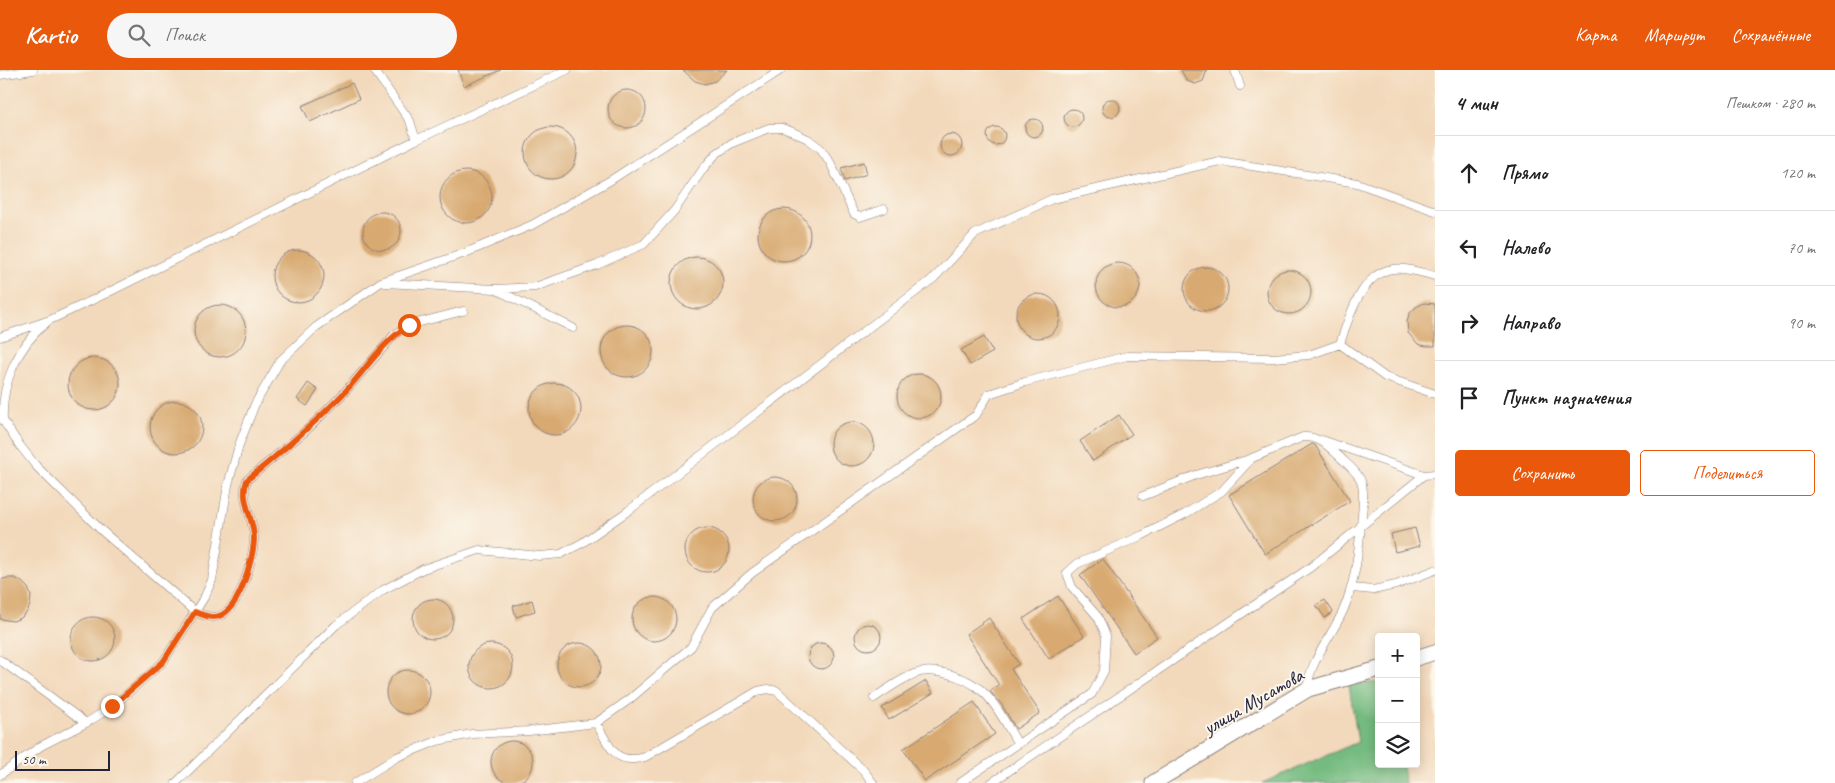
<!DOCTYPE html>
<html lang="ru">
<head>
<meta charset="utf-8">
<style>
  :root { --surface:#fff; --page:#f6f6f6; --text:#202124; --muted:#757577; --line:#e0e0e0; --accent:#ea580c }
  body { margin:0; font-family:Caveat,sans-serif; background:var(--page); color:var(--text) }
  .controls { position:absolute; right:15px; bottom:15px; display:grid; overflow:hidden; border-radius:5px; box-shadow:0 2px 12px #0003 }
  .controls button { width:45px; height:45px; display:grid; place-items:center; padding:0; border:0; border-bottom:1px solid var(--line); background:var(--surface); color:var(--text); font:25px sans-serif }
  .scale { position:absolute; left:15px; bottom:12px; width:95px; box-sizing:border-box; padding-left:5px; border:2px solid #22223b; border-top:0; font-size:14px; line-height:18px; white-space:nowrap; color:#22223b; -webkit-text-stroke:4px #fbf7ec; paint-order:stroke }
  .stop { position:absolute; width:15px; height:15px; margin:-11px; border:4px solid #ea580c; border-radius:50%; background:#fff }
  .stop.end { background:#ea580c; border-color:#fff; box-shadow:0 1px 5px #0008 }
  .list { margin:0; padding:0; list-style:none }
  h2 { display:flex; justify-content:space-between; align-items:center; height:65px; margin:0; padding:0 20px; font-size:21px }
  h2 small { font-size:16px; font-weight:400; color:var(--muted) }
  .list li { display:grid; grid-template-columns:32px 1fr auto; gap:15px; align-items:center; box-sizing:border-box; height:75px; padding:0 20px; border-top:1px solid var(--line) }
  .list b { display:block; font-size:19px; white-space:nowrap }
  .list em { font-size:16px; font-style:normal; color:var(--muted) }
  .actions { display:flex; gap:10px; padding:15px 20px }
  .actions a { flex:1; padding:11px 0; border:1px solid var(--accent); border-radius:5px; text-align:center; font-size:18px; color:var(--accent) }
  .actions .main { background:var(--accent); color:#fff }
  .icon { flex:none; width:28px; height:28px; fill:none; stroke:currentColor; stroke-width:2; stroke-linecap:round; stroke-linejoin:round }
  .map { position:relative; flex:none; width:1435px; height:713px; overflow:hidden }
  header { display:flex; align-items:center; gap:30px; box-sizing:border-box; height:70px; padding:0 25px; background:var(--accent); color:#fff }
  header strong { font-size:24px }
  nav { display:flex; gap:28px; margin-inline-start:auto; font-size:18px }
  .search { width:350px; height:45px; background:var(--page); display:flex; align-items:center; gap:12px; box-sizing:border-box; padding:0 18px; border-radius:28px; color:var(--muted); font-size:19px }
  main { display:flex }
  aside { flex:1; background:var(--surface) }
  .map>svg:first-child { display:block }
  .forest { fill:#75bb80; stroke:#4c6e5e }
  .building { fill:#d8a970 }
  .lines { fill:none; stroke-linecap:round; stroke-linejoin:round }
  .service-casing { stroke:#8a7e7b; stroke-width:9 }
  .minor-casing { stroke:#8a7e7b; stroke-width:17 }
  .service { stroke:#fff; stroke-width:8 }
  .minor { stroke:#fff; stroke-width:15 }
  .route { stroke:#ea580c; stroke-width:6 }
  .labels { text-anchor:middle; stroke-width:4; stroke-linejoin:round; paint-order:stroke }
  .street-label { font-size:20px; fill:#22223b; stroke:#fbf7ec }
</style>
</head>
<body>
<header>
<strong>Kartio</strong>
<div class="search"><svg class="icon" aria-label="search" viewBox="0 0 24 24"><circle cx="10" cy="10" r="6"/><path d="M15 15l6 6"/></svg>Поиск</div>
<nav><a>Карта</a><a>Маршрут</a><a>Сохранённые</a></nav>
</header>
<main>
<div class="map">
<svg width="1435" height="713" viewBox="0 0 1435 713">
  <rect width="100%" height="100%" fill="#fbf7ec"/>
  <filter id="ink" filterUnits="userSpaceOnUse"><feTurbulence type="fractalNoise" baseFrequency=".02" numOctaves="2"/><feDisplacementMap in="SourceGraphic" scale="10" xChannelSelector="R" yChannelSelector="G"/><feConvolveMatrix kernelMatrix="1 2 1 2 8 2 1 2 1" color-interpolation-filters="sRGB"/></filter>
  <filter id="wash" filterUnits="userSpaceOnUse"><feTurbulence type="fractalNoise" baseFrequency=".0096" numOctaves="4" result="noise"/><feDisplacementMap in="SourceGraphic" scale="20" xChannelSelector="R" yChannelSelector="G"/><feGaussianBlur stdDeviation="1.12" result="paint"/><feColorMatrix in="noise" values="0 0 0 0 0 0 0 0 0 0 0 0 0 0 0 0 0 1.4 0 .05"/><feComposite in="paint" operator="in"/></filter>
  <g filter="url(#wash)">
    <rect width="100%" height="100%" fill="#f3d9bb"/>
    <path class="forest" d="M1379,612V694H1403L1405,713H1262L1358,672L1349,615Z"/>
    <g id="blocks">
      <path class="building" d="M458,0H501L464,16Z
        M683,0H727L715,11L705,14L695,11Z
        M1181,0H1207L1203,11L1195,14L1187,11Z
        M352,13L359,29L310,52L302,36Z
        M608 39a19 19 0 1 1 38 0a19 19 0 1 1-38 0Z
        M1102 38a9 9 0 1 1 18 0a9 9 0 1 1-18 0Z
        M1064 48a9 9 0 1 1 18 0a9 9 0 1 1-18 0Z
        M1025 58a9 9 0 1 1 18 0a9 9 0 1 1-18 0Z
        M987 66a9 9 0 1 1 18 0a9 9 0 1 1-18 0Z
        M525 83a26 26 0 1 1 52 0a26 26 0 1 1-52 0Z
        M940 75a11 11 0 1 1 22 0a11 11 0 1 1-22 0Z
        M864,92L867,104L845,111L841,98Z
        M440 127a26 26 0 1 1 52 0a26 26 0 1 1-52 0Z
        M758 165a26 26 0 1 1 52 0a26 26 0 1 1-52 0Z
        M363 161a19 19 0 1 1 38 0a19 19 0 1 1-38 0Z
        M272 206a26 26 0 1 1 52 0a26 26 0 1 1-52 0Z
        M671 213a26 26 0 1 1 52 0a26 26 0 1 1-52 0Z
        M1096 215a22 22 0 1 1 44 0a22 22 0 1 1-44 0Z
        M1184 219a22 22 0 1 1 44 0a22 22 0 1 1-44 0Z
        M1267 222a22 22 0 1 1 44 0a22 22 0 1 1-44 0Z
        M1016 246a22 22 0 1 1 44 0a22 22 0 1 1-44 0Z
        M1424,233L1435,234V276H1426L1418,274L1408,263L1407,252L1409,244L1416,237Z
        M194 261a26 26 0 1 1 52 0a26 26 0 1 1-52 0Z
        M601 281a26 26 0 1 1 52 0a26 26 0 1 1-52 0Z
        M984,267L993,282L970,295L961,280Z
        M68 314a26 26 0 1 1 52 0a26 26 0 1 1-52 0Z
        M897 326a22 22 0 1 1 44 0a22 22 0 1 1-44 0Z
        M529 339a26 26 0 1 1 52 0a26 26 0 1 1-52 0Z
        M308,313L318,320L307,336L297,329Z
        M150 357a26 26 0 1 1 52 0a26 26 0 1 1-52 0Z
        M1119,345L1132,364L1093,391L1080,371Z
        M830 374a22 22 0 1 1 44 0a22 22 0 1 1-44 0Z
        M1312,374L1315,375L1350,431L1265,484L1229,425Z
        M753 429a22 22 0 1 1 44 0a22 22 0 1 1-44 0Z
        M1415,458L1420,476L1395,482L1391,464Z
        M685 480a22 22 0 1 1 44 0a22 22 0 1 1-44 0Z
        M1103,489L1157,567L1134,583L1080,505Z
        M7,508H15L22,512L28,518L31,526L30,535L27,542L21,548L13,551L0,549V510Z
        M1058,526L1084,566L1049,589L1023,549Z
        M632 549a22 22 0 1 1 44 0a22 22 0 1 1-44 0Z
        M413 549a20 20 0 1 1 40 0a20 20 0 1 1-40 0Z
        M532,530L535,541L516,547L513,536Z
        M1325,530L1333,542L1325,548L1316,535Z
        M71 569a22 22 0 1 1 44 0a22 22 0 1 1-44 0Z
        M989,548L1019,594L1011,599L1040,643L1016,659L1002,635L990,621L999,615L966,564Z
        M855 567a13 13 0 1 1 26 0a13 13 0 1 1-26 0Z
        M808 586a13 13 0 1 1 26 0a13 13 0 1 1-26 0Z
        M557 595a22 22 0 1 1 44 0a22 22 0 1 1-44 0Z
        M469 596a22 22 0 1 1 44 0a22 22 0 1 1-44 0Z
        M386 622a22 22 0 1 1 44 0a22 22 0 1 1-44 0Z
        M926,611L933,623L889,650L882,638Z
        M974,632L995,664L925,711L903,679Z
        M491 692a21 21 0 1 1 42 0a21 21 0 1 1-42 0Z"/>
    </g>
  </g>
  <g filter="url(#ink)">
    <use href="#blocks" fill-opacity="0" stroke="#8a7e7b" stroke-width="1"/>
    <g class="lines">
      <defs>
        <path id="service" d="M374,0L410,51L416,70
          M1235,0L1240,16
          M0,5L33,0
          M385,213L495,219L573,258
          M495,219L535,217L597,195L644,174L674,141L703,99L716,84L732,73L769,58H782L793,62L808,69L821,79L830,92L854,144L860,147L884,139
          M463,241L409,255L395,264L342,325L310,357L247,410C239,430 255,449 254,470C253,490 238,548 213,547C208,547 200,544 195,542L205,526L212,510L228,415L239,375L255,334L280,291L316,257L381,212L465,183L532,155L611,110L781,0
          M0,267L50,250L101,226L416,70L567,0
          M1340,274C1348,249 1362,202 1393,199C1407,197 1422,203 1435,206
          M1340,274L1385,307L1435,324
          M0,346L18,373L36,396L101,460L195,542L163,592L112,637L86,653L41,676L0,705
          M3,350C1,313 18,276 46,253
          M1322,370L1424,405
          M1143,426L1196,405L1250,389
          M1352,518L1373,520L1396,515L1435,500
          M0,590L86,653
          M874,628C887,619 900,610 914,604C924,600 933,601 944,603C988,612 997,639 1018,674L960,713
          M596,653C610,676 614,696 645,687L758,621L768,619L777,621L864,701L873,713
          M1018,674L1092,624L1104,601L1106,566L1098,547L1072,517L1067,503L1077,494L1143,465L1185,444L1222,421L1252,388L1303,367C1320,366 1329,377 1341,388C1348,395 1360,404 1362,414C1365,428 1362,442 1361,456C1358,485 1355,513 1343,541C1334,562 1306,597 1308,619
          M176,713L336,555L383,520L423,499L479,480L540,486L561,484L582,473L628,441L934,208L975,164L1052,129L1220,91L1357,113L1435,141
          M355,713L397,687L437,671L472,664L529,661L596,653L630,629L691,577L712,538L752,503L976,345L989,324L1025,312L1127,286L1273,288L1309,285L1340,274
          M991,713L1311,497L1424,405L1435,404"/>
        <path id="minor" d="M1416,588L1435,582
          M1153,713L1308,619L1379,599"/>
      </defs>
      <use href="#service" class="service-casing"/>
      <use href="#minor" class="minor-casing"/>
      <use href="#service" class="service"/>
      <use href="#minor" class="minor"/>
    </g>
  </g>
  <g class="lines" filter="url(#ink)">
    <path class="route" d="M112,636L163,592L195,542C200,544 208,547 213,547C238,548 253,490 254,470C255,449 239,431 247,410C280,383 313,355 342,325C364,302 382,272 409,255"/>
  </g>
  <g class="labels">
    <g class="street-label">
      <text transform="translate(1253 631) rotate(-30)" y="7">улица Мусатова</text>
    </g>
  </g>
</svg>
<div class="controls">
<button>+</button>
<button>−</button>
<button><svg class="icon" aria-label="layers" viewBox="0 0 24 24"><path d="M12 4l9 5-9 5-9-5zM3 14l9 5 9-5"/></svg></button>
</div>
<div class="scale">50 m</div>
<div class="stop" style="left:409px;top:255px"></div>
<div class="stop end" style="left:112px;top:636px"></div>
</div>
<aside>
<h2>4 мин<small>Пешком · 280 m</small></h2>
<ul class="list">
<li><svg class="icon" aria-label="ahead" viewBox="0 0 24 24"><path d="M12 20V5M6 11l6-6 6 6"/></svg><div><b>Прямо</b></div><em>120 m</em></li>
<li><svg class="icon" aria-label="left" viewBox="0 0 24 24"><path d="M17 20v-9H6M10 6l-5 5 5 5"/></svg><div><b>Налево</b></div><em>70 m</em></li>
<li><svg class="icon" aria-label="right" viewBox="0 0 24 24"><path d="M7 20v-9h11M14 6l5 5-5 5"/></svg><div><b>Направо</b></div><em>90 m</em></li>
<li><svg class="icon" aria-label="arrive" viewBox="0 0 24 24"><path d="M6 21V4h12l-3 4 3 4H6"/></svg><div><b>Пункт назначения</b></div></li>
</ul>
<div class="actions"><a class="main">Сохранить</a><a>Поделиться</a></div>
</aside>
</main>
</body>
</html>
